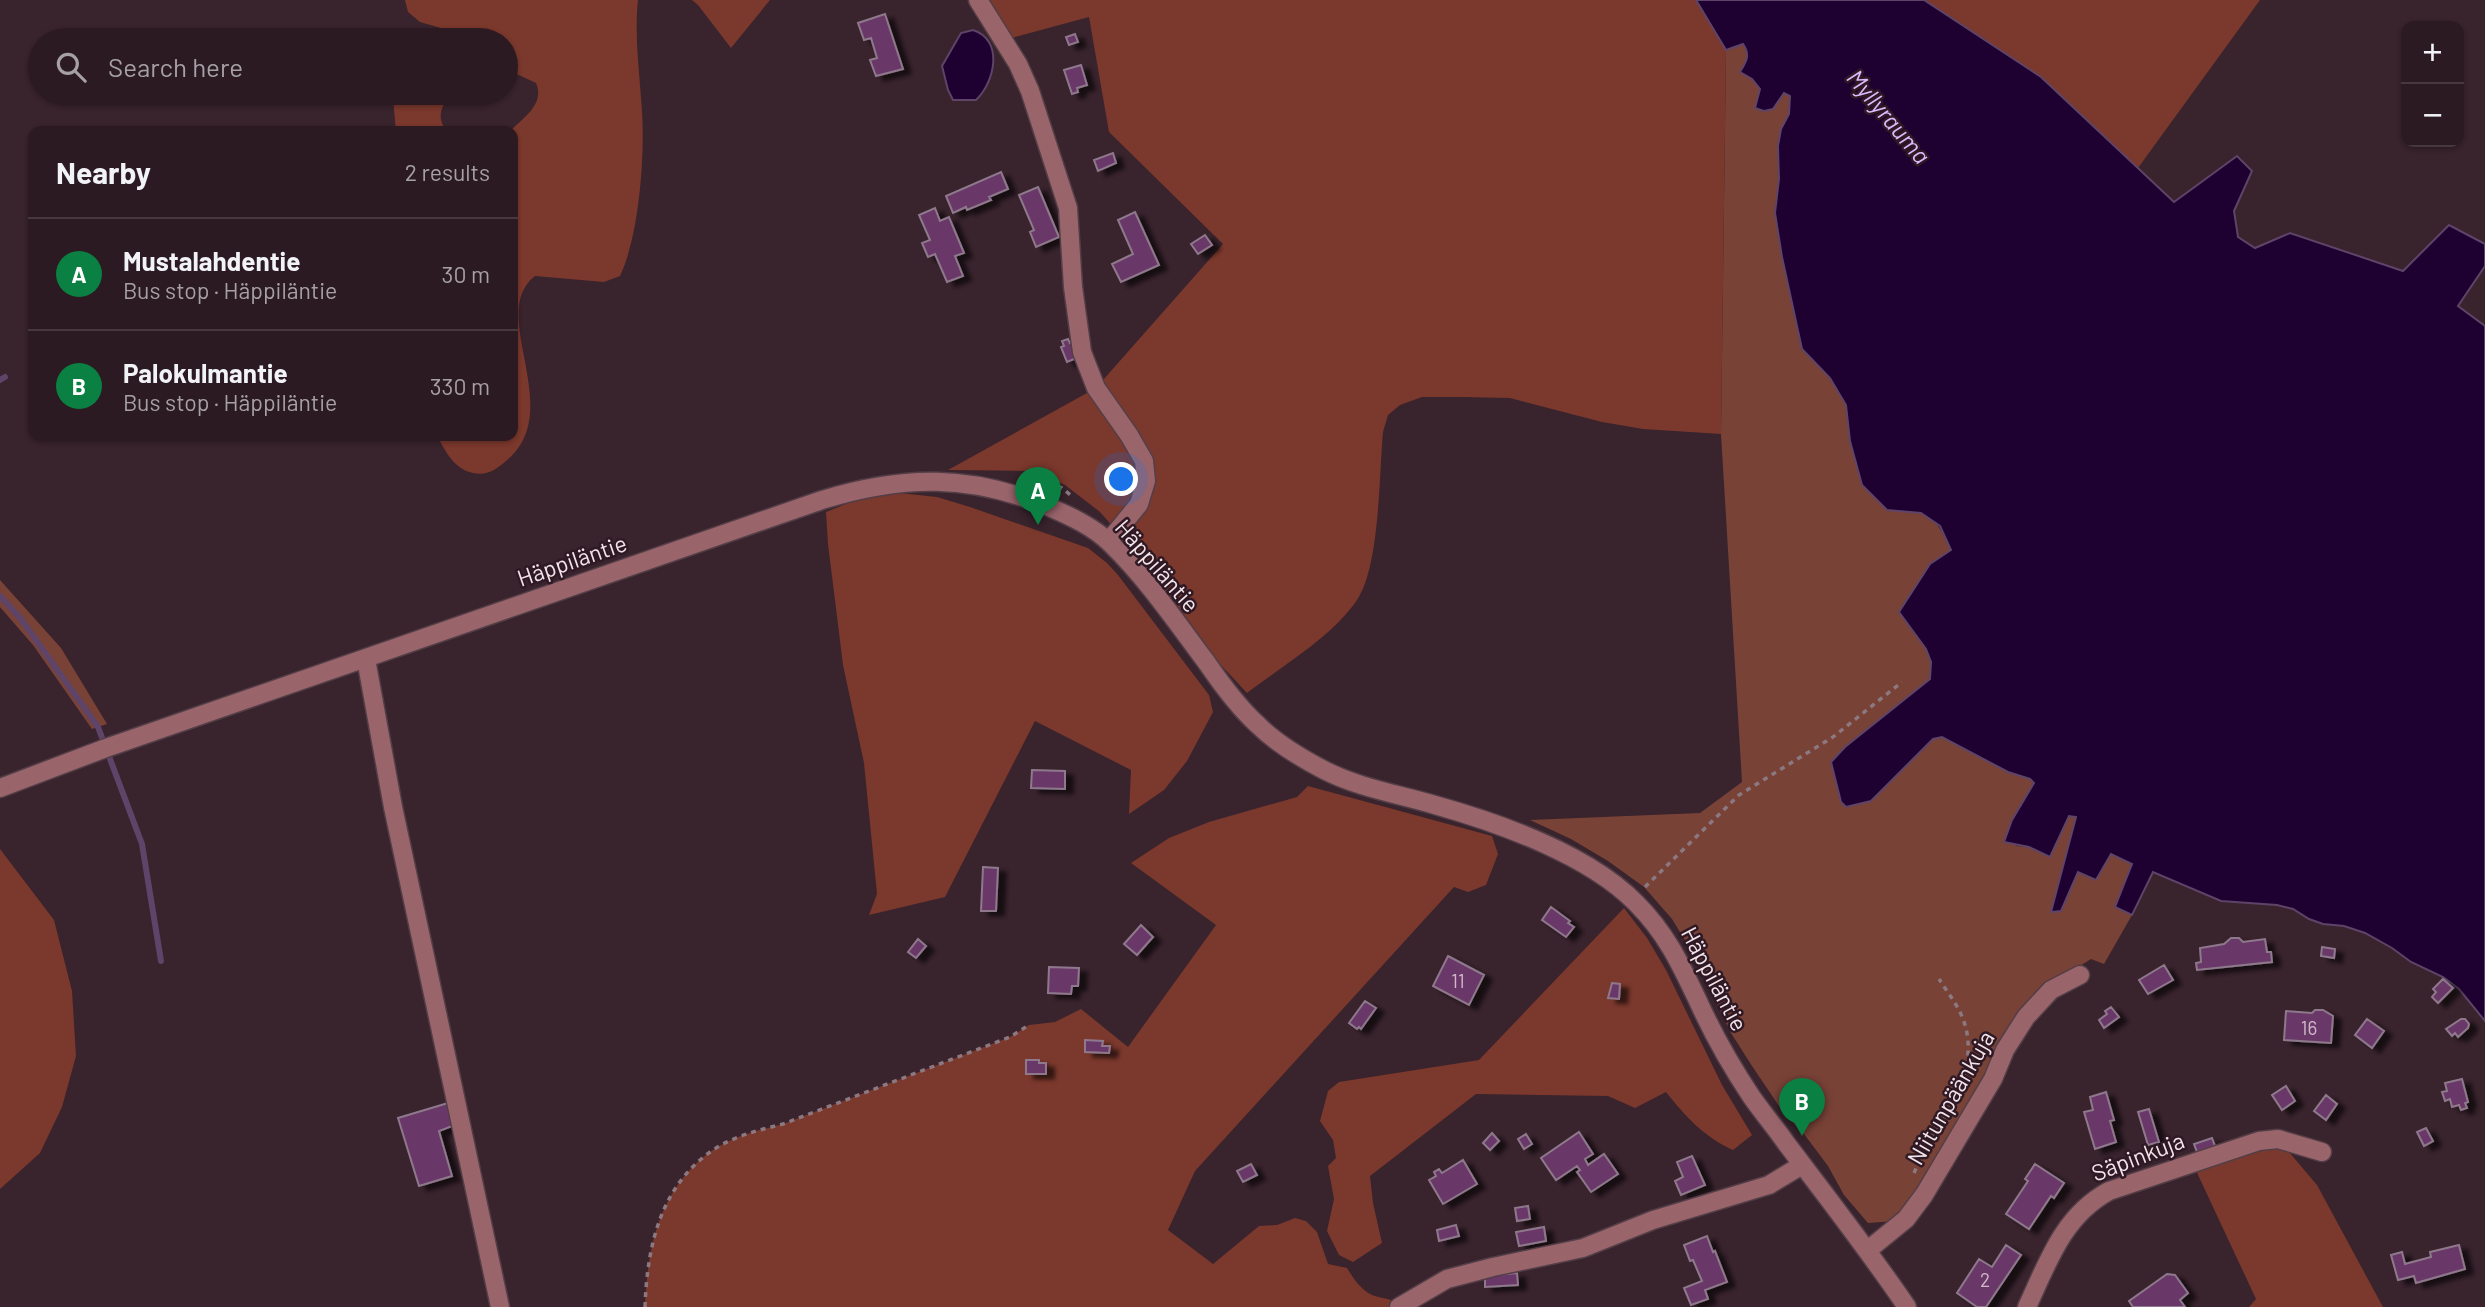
<!DOCTYPE html>
<html lang="en">
<head>
<meta charset="utf-8">
<style>
  :root { --surface:#2b1a22; --page:#33232a; --text:#f1f3f6; --muted:#a6a1a5; --line:#473840; --accent:#0b8043 }
  body { margin:0; font-family:Barlow,sans-serif; background:var(--page); color:var(--text) }
  .controls { position:absolute; right:21px; top:21px; display:grid; overflow:hidden; border-radius:14px; box-shadow:0 2px 5px #0004 }
  .controls button { width:63px; height:63px; display:grid; place-items:center; padding:0; border:0; border-bottom:2px solid var(--line); background:var(--surface); color:var(--text); font:35px sans-serif }
  .you { position:absolute; left:1122px; top:480px; width:24px; height:24px; margin:-18px; border:5px solid #fff; border-radius:50%; background:#1a73e8; box-shadow:0 0 0 10px #1a73e833 }
  .badge { display:grid; place-items:center; width:46px; height:46px; border-radius:50%; background:var(--accent); color:#fff; font-size:23px; font-weight:700 }
  .pin { position:absolute; translate:-50% -58px; filter:drop-shadow(0 2px 4px #0008) }
  .pin::after { content:''; position:absolute; top:37px; width:24px; height:21px; background:inherit; clip-path:polygon(0 0,100% 0,50% 100%) }
  .list { margin:0; padding:0; list-style:none }
  h2 { display:flex; justify-content:space-between; align-items:center; height:91px; margin:0; padding:0 28px; font-size:30px }
  h2 small { font-size:23px; font-weight:400; color:var(--muted) }
  .list li { display:grid; grid-template-columns:46px 1fr auto; gap:21px; align-items:center; box-sizing:border-box; height:112px; padding:0 28px; border-top:2px solid var(--line) }
  .list b { display:block; font-size:26px; white-space:nowrap }
  .list p { margin:0; font-size:23px; white-space:nowrap; color:var(--muted) }
  .list em { font-size:23px; font-style:normal; color:var(--muted) }
  .icon { flex:none; width:38px; height:38px; fill:none; stroke:currentColor; stroke-width:2; stroke-linecap:round; stroke-linejoin:round }
  .map { position:relative; flex:none; width:2485px; height:1307px; overflow:hidden }
  .search { position:absolute; background:var(--surface); box-shadow:0 2px 5px #0004; left:28px; top:28px; width:490px; height:77px; display:flex; align-items:center; gap:18px; box-sizing:border-box; padding:0 24px; border-radius:38px; color:var(--muted); font-size:26px }
  .panel { position:absolute; background:var(--surface); box-shadow:0 2px 5px #0004; left:28px; top:126px; width:490px; height:315px; border-radius:14px }
  .map>svg:first-child { display:block }
  .green { fill:#794237 }
  .forest { fill:#7b382c }
  .water { fill:#1e0031; stroke:#5e4468; stroke-width:2 }
  .lines { fill:none; stroke-linecap:round; stroke-linejoin:round }
  .stream { stroke:#5e4468; stroke-width:6 }
  .building { fill:#6a3867; stroke:#8e798c; stroke-width:2; filter:url(#shadow) }
  .minor-casing { stroke:#533e47; stroke-width:21 }
  .path { stroke:#8b7880; stroke-width:3.5; stroke-dasharray:5 5; stroke-linecap:butt }
  .minor { stroke:#9a646b; stroke-width:18 }
  .labels { text-anchor:middle; stroke-width:5; stroke-linejoin:round; paint-order:stroke }
  .number-label { font-size:19px; fill:#d1b9c9 }
  .street-label { font-size:23px; fill:#f3e4ea; stroke:#2f1924 }
  .water-label { font-size:24px; font-style:italic; fill:#ddb9fe; stroke:#2f1924 }
</style>
</head>
<body>
<div class="map">
<svg width="2485" height="1307" viewBox="0 0 2485 1307">
  <defs>
    <filter id="shadow"><feDropShadow dx="8" dy="4.5" stdDeviation="2" flood-color="#0009"/></filter>
  </defs>
  <rect width="100%" height="100%" fill="#39232d"/>
  <path class="green" d="M1743,44C1753,58 1745,71 1760,89L1784,93L1790,96L1789,114L1781,129L1778,146L1779,179L1802,349L1830,378L1846,405L1850,441L1887,510C1928,513 1933,511 1951,550L1930,565L1899,612L1926,649L1931,662L1930,679L1845,747L1871,801L1934,739L1942,737L2008,772L2030,779L2035,784L2016,846L2029,847L2069,816L2076,817L2061,911L2078,871L2110,854L2133,864L2115,907L2132,915L2104,964L2091,959L2048,986L1988,1076L1919,1192L1895,1221L1868,1223L1844,1195L1828,1166L1804,1134L1783,1112L1752,1066L1731,1033L1694,955L1672,919L1644,887L1608,861L1571,839L1530,820L1700,813L1742,782L1721,434L1726,50Z
    M0,580L61,648L107,724L92,729L33,645L0,607Z"/>
  <path class="forest" d="M405,0H638C634,37 640,75 642,112C645,157 639,236 620,276L604,282L535,276C486,314 568,410 506,461C496,470 486,476 473,473C454,469 446,452 437,436H513V131H510C524,117 545,104 536,83L506,69V40H476L472,37L420,22L408,12Z
    M692,0H770L731,48L698,5Z
    M978,0H1696L1726,50L1721,434L1643,429L1602,422L1510,398L1463,397H1422L1400,405L1388,415L1383,432C1379,475 1380,566 1357,600C1332,637 1282,666 1247,693L1219,663L1154,573L1100,512L1065,485L1032,471L948,470L1096,388L1223,244L1109,132L1089,17L1004,40Z
    M1924,0H2260L2138,168L2041,77Z
    M395,93H454C441,104 436,116 446,131H396L393,99Z
    M900,493L937,497L970,507L1088,548L1107,563L1118,575L1209,695L1213,712L1187,761L1164,790L1129,814L1131,770L1035,721L945,897L869,915L877,894L864,763L843,665L828,544L826,512L863,497Z
    M1308,786L1492,836L1498,854L1486,885L1468,892L1454,887L1195,1171L1168,1230L1213,1264L1259,1226L1277,1225L1295,1218L1306,1221L1317,1232L1328,1264L1347,1268C1353,1278 1361,1290 1372,1295C1382,1299 1392,1297 1399,1307H645C647,1247 660,1186 713,1150C734,1136 759,1130 783,1124L1010,1037L1029,1025L1055,1022L1081,1009L1128,1047L1216,925L1131,863L1169,838L1209,822L1297,797Z
    M0,849L54,920L72,991L76,1056L62,1107L40,1153L0,1189Z
    M1624,908L1647,938L1666,970L1722,1085L1752,1135L1733,1150C1704,1137 1685,1116 1666,1092L1635,1108L1608,1096L1476,1094L1370,1176L1373,1203L1382,1243L1353,1262L1339,1255L1327,1231L1334,1199L1328,1166L1336,1158L1333,1140L1320,1121L1328,1091L1339,1082L1479,1060Z
    M2278,1139L2317,1185L2383,1307H2249L2256,1299L2192,1162Z"/>
  <path class="water" d="M1696,0H1924L2041,77L2174,202L2237,156L2252,171L2234,211L2238,237L2255,248L2290,233L2403,271L2449,225L2485,244V266L2458,306L2485,326V1021L2459,989L2443,977L2411,962L2392,948L2365,933L2344,926L2323,924L2309,919L2293,909L2277,905L2221,901L2153,872L2132,915L2115,907L2132,864L2111,854L2096,880L2078,872L2061,911L2051,912L2076,817L2069,816L2050,857L2029,847L2004,842L2012,820L2034,783L2030,779L2008,772L1942,737L1933,739L1871,801L1846,807L1841,802L1831,762L1845,747L1930,679L1931,662L1926,649L1899,612L1930,564L1951,550L1940,526L1921,513L1887,510L1862,485L1850,441L1846,405L1830,378L1802,349L1782,257L1775,213L1779,179L1778,146L1781,129L1789,114L1790,96L1784,93L1773,109L1764,111L1755,108L1760,89L1752,79L1740,72C1746,62 1751,55 1743,44L1726,50Z
    M973,30C1004,40 995,82 976,100H953L948,90L942,66L961,33Z"/>
  <g class="lines">
    <path class="stream" d="M0,380L5,377
      M0,596L21,619L98,727L142,844L161,961"/>
  </g>
  <path class="building" d="M885,14L903,69L876,76L870,60L877,58L871,38L864,40L858,23Z
    M1075,34L1078,42L1069,45L1066,37Z
    M1081,65L1087,85L1077,88L1078,92L1072,94L1064,70Z
    M1113,153L1116,163L1098,171L1094,160Z
    M1001,172L1008,189L989,197L991,200L967,210L966,207L953,213L946,196Z
    M1038,187L1059,237L1036,247L1030,232L1034,230L1019,195Z
    M935,208L940,221L949,217L964,253L955,256L963,276L947,282L935,254L928,257L922,243L930,240L919,215Z
    M1135,212L1159,265L1121,282L1112,264L1133,254L1118,220Z
    M1205,235L1212,245L1198,254L1191,244Z
    M1068,339L1070,343L1074,342L1079,357L1067,362L1061,347L1064,346L1062,341Z
    M1032,770L1065,771V789L1031,788Z
    M983,867L998,868L996,911H981Z
    M1551,907L1570,921L1568,923L1574,927L1566,937L1542,920Z
    M1141,925L1153,937L1137,955L1124,944Z
    M2231,938H2239L2243,942L2265,939L2267,952H2271L2272,962L2197,970L2196,963L2201,962L2200,948L2224,944Z
    M918,939L926,946L916,958L908,952Z
    M2322,947L2335,949L2334,958L2321,956Z
    M1448,956L1484,975L1469,1005L1433,986Z
    M2164,965L2173,980L2148,994L2139,980Z
    M1049,967L1079,968L1078,986H1072L1071,994L1048,993Z
    M2443,979L2453,988L2438,1003L2432,997L2436,992L2433,989Z
    M1612,983L1620,984L1619,999L1608,998Z
    M1365,1001L1376,1008L1361,1029L1359,1027L1357,1029L1349,1023Z
    M2111,1007L2119,1017L2104,1028L2099,1020L2107,1014L2105,1011Z
    M2315,1010H2323L2333,1016L2331,1043L2284,1040L2286,1011L2312,1013Z
    M2367,1019L2384,1031L2372,1048L2355,1035Z
    M2461,1019H2465L2469,1024L2468,1028L2458,1037L2455,1033L2452,1036L2446,1029Z
    M1085,1040L1103,1041L1102,1046H1110L1109,1053L1085,1052Z
    M1026,1060H1039V1063H1046V1074H1026Z
    M2462,1079L2468,1102L2465,1103L2467,1108L2461,1110L2459,1105L2452,1107L2450,1099L2445,1101L2442,1092L2447,1091L2445,1083Z
    M2286,1086L2295,1101L2282,1110L2272,1095Z
    M2106,1092L2114,1120L2110,1121L2116,1142L2095,1149L2084,1112L2093,1110L2090,1097Z
    M2326,1095L2337,1104L2326,1120L2314,1111Z
    M448,1103L455,1125L439,1131L452,1176L419,1186L398,1118Z
    M2149,1109L2159,1142L2148,1145L2138,1112Z
    M2426,1128L2433,1141L2424,1146L2417,1132Z
    M1579,1132L1593,1154L1585,1159L1588,1165L1604,1154L1618,1174L1591,1192L1577,1172L1580,1170L1577,1166L1556,1180L1541,1158Z
    M1492,1133L1499,1141L1490,1150L1483,1143Z
    M1526,1134L1532,1144L1524,1149L1518,1139Z
    M2212,1138L2215,1146L2197,1152L2194,1144Z
    M1692,1156L1705,1185L1681,1195L1675,1181L1683,1177L1677,1162Z
    M1463,1160L1477,1184L1443,1204L1429,1180L1436,1176L1434,1172L1439,1169L1442,1173Z
    M1251,1164L1257,1175L1243,1182L1237,1171Z
    M2035,1164L2064,1183L2054,1198L2051,1196L2029,1229L2006,1214L2028,1181L2025,1179Z
    M1528,1206L1530,1219L1517,1221L1515,1208Z
    M1456,1225L1459,1236L1439,1241L1437,1230Z
    M1544,1227L1546,1241L1519,1246L1516,1232Z
    M1707,1236L1713,1252L1715,1251L1727,1282L1705,1290L1708,1299L1691,1305L1684,1288L1702,1281L1693,1260L1690,1261L1684,1245Z
    M2006,1245L2021,1255L1986,1307H1977L1957,1293L1979,1259L1992,1267Z
    M2459,1245L2465,1269L2416,1283L2414,1276L2398,1280L2391,1255L2402,1252L2405,1264L2431,1257L2430,1252Z
    M1517,1273L1518,1285L1485,1287V1276Z
    M2167,1274L2175,1275L2188,1293L2180,1300L2185,1307H2133L2129,1301Z"/>
  <g class="lines">
    <defs>
      <path id="minor" d="M978,0L1018,64L1030,91L1068,208L1073,287L1082,352L1096,388L1129,435L1144,461L1146,481L1139,504L1109,541
        M366,659L393,807L500,1307
        M0,788L106,748L822,500C903,475 970,474 1049,507C1070,516 1094,527 1111,544C1147,579 1177,623 1207,663C1222,685 1238,707 1258,725C1276,743 1301,758 1324,770C1359,788 1398,794 1435,805C1499,823 1589,855 1636,903C1666,933 1680,963 1698,1001C1713,1034 1731,1066 1751,1096C1762,1112 1775,1127 1786,1143C1827,1197 1869,1251 1907,1307
        M1868,1250L1906,1219L1924,1195L1993,1079L2005,1050L2026,1017L2051,990L2080,975
        M1399,1307L1447,1279L1493,1267L1583,1248L1653,1220L1769,1185L1802,1165
        M2027,1307C2048,1262 2063,1216 2109,1191L2259,1141L2278,1139L2322,1152"/>
    </defs>
    <use href="#minor" class="minor-casing"/>
    <path class="path" d="M1039,479L1062,488L1073,497
      M1645,887L1739,795L1833,737L1902,682
      M1914,1173C1937,1121 1988,1070 1960,1012C1954,1000 1946,990 1939,979
      M645,1307C647,1247 660,1186 713,1150C734,1136 759,1130 783,1124L1010,1037L1029,1025"/>
    <use href="#minor" class="minor"/>
  </g>
  <g class="labels">
    <g class="number-label">
      <text x="1458" y="988">11</text>
      <text x="2309" y="1035">16</text>
      <text x="1985" y="1287">2</text>
    </g>
    <g class="street-label">
      <text transform="translate(572 561) rotate(-19)" y="8">Häppiläntie</text>
      <text transform="translate(1157 566) rotate(49)" y="8">Häppiläntie</text>
      <text transform="translate(1714 979) rotate(62)" y="8">Häppiläntie</text>
      <text transform="translate(1951 1098) rotate(-60)" y="8">Niitunpäänkuja</text>
      <text transform="translate(2138 1157) rotate(-21)" y="8">Säpinkuja</text>
    </g>
    <g class="water-label">
      <text transform="translate(1888 117) rotate(50)" y="8">Myllyrauma</text>
    </g>
  </g>
</svg>
<div class="controls">
<button>+</button>
<button>−</button>
</div>
<div class="you"></div>
<div class="pin badge" style="left:1038px;top:525px">A</div>
<div class="pin badge" style="left:1802px;top:1136px">B</div>
<div class="search"><svg class="icon" aria-label="search" viewBox="0 0 24 24"><circle cx="10" cy="10" r="6"/><path d="M15 15l6 6"/></svg>Search here</div>
<section class="panel">
<h2>Nearby<small>2 results</small></h2>
<ul class="list">
<li><span class="badge">A</span><div><b>Mustalahdentie</b><p>Bus stop · Häppiläntie</p></div><em>30 m</em></li>
<li><span class="badge">B</span><div><b>Palokulmantie</b><p>Bus stop · Häppiläntie</p></div><em>330 m</em></li>
</ul>
</section>
</div>
</body>
</html>
